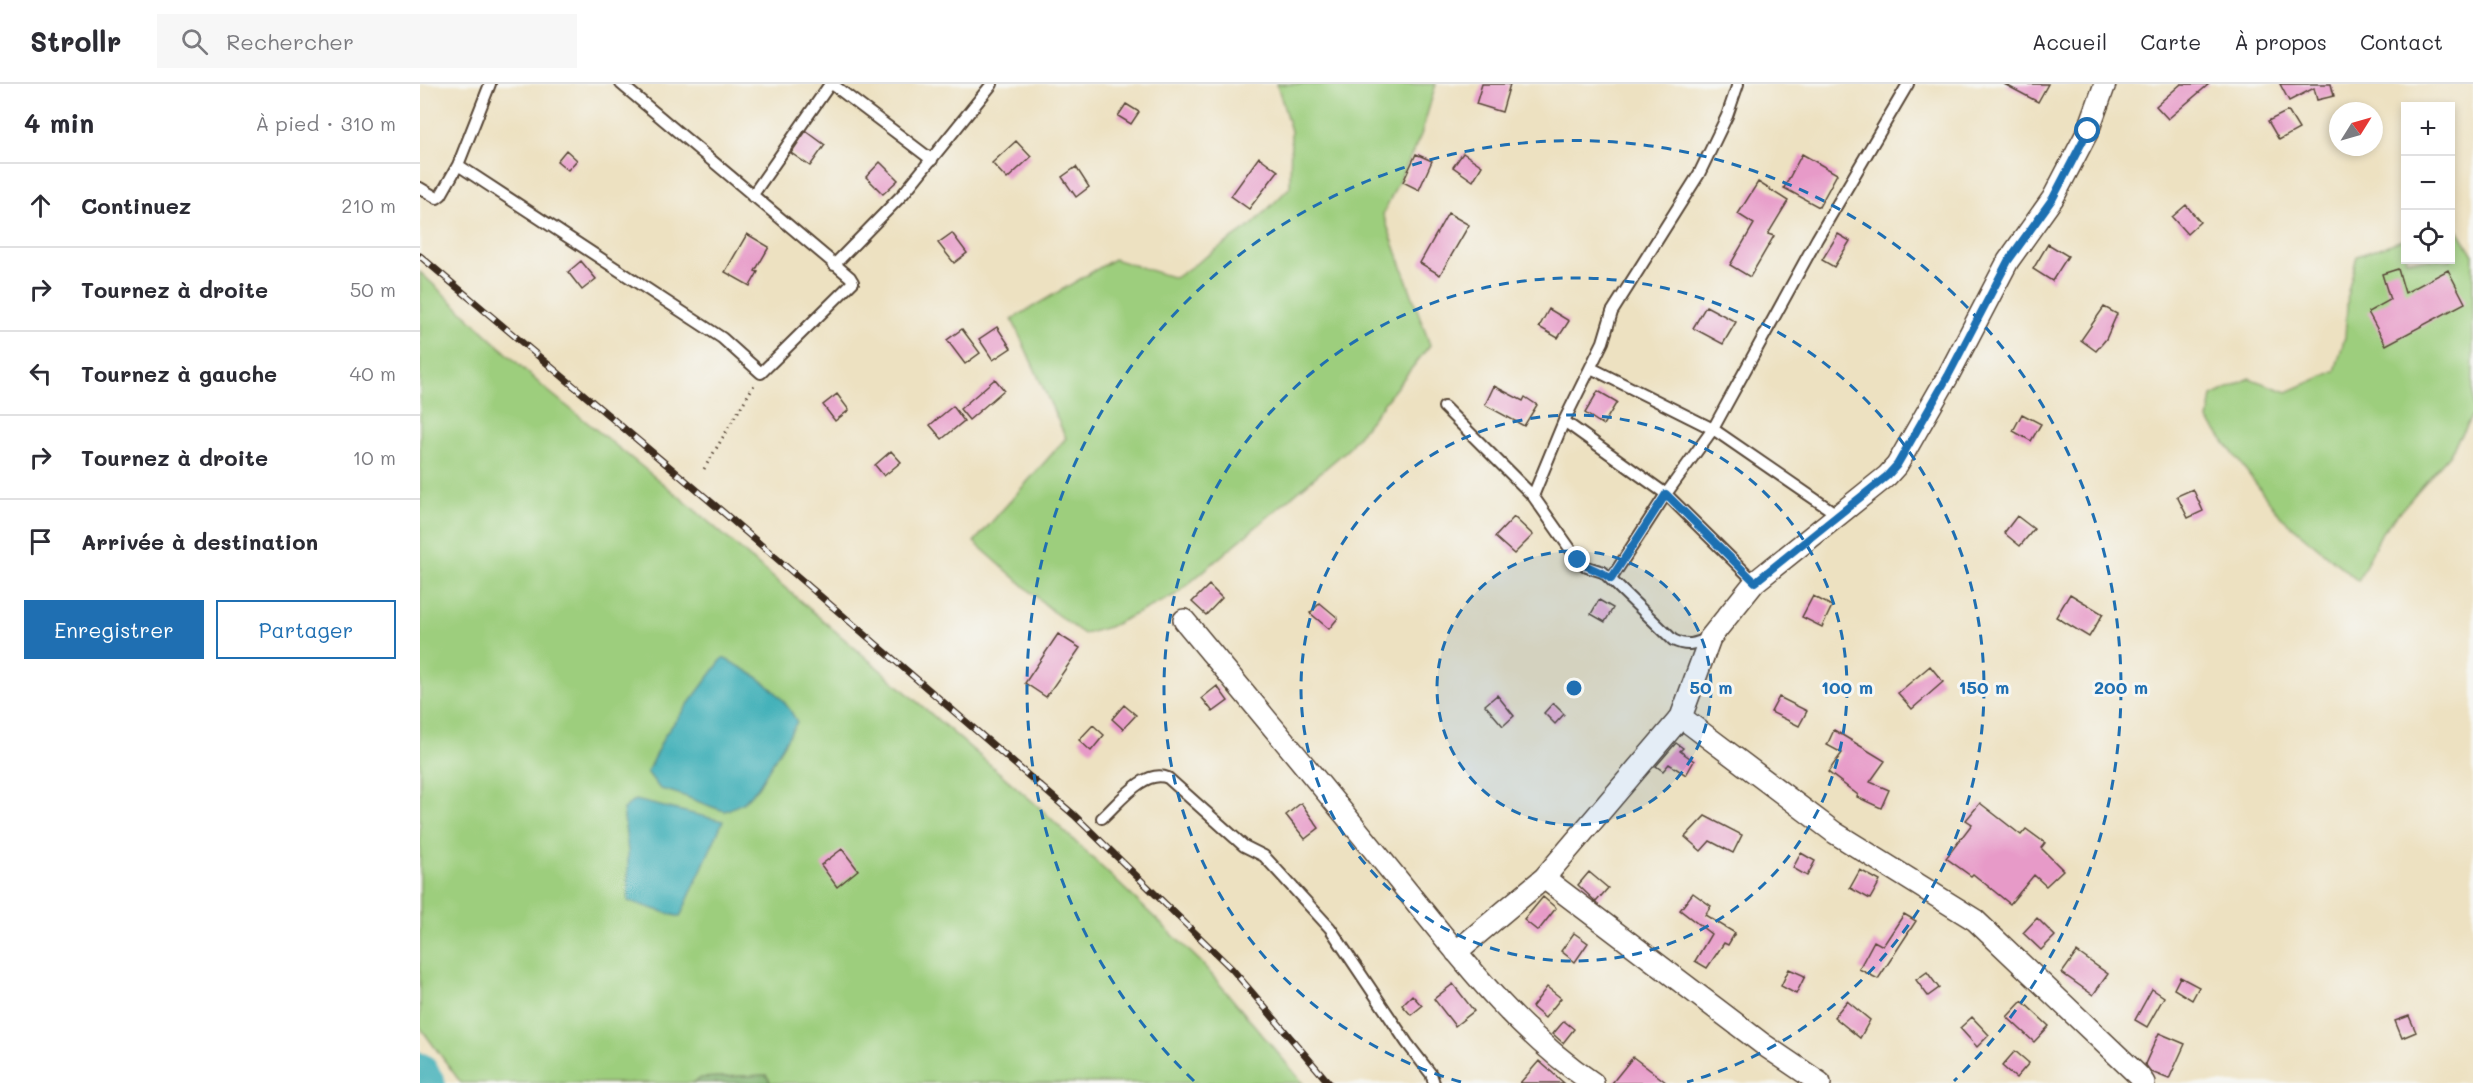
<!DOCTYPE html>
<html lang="fr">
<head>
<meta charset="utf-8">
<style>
  :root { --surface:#fff; --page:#f7f7f7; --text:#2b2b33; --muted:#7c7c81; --line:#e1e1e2; --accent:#1f6fb2 }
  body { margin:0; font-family:Mali,sans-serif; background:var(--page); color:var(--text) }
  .controls { position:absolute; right:18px; top:18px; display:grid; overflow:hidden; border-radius:0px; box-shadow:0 3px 9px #0003 }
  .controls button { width:54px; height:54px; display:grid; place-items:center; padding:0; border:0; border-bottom:2px solid var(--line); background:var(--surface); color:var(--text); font:30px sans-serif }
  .compass { position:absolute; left:1909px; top:18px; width:54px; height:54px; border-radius:50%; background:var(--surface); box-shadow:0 3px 9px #0003; rotate:53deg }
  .stop { position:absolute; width:18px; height:18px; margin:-14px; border:4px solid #1f6fb2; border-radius:50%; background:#fff }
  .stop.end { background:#1f6fb2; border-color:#fff; box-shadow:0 2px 6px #0008 }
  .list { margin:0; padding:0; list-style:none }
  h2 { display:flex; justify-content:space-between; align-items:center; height:78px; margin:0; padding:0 24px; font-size:26px }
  h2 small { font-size:20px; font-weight:400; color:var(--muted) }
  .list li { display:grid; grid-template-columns:39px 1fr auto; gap:18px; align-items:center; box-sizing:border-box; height:84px; padding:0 24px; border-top:2px solid var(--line) }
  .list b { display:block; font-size:22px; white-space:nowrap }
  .list em { font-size:20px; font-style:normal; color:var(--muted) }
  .actions { display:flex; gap:12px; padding:18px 24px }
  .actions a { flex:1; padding:14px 0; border:2px solid var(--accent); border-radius:0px; text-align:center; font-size:21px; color:var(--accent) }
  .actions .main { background:var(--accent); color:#fff }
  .icon { flex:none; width:33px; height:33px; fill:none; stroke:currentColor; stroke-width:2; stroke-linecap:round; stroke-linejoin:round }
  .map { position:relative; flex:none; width:2053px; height:999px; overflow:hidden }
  header { display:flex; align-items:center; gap:36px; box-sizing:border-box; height:84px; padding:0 30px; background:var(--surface); border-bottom:2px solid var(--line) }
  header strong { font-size:28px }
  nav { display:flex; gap:33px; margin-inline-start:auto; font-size:21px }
  .search { width:420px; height:54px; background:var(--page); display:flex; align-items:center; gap:15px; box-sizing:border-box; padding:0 21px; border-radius:0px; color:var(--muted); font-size:22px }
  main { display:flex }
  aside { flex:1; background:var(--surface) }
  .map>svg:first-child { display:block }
  .green { fill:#9dce7d; stroke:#6c7c4e; stroke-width:1.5 }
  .forest { fill:#7eb16c; stroke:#5c6e45; stroke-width:1.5 }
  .water { fill:#3eafb7; stroke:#3c6c6a; stroke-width:1.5 }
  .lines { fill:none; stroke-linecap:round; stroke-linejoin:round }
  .river { stroke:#3eafb7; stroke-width:33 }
  .building { fill:#e79ac8 }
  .service-casing { stroke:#564536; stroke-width:14 }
  .minor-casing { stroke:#564536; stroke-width:24 }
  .path { stroke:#564536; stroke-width:3; stroke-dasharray:1.5 4.5; stroke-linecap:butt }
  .service { stroke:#fff; stroke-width:10 }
  .minor { stroke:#fff; stroke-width:21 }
  .rail-casing { stroke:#3b2a1e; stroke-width:7 }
  .rail { stroke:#f6f6f2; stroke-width:4.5; stroke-dasharray:14; stroke-linecap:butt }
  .route { stroke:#1f6fb2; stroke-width:8 }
  .ring { fill:none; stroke:#1f6fb2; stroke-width:3; stroke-dasharray:10 8 }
  .centre { fill:#1f6fb2; stroke:#f6f6f2; stroke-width:3 }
  .ring-label { font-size:18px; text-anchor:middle; font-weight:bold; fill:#1f6fb2; stroke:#f6f6f2; stroke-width:6; stroke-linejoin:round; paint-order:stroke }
</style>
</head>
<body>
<header>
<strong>Strollr</strong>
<div class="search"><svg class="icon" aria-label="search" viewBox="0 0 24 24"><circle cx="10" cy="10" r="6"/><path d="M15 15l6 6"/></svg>Rechercher</div>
<nav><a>Accueil</a><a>Carte</a><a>À propos</a><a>Contact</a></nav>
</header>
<main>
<aside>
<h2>4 min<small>À pied · 310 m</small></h2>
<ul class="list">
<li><svg class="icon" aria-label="ahead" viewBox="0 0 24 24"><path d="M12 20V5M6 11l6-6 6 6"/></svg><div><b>Continuez</b></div><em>210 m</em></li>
<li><svg class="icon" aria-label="right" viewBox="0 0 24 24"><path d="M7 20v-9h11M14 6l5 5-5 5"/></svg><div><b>Tournez à droite</b></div><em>50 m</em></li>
<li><svg class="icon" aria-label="left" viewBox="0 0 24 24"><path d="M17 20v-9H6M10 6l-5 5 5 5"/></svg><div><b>Tournez à gauche</b></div><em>40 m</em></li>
<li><svg class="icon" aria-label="right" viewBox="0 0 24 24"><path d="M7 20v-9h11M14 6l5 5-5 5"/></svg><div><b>Tournez à droite</b></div><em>10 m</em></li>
<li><svg class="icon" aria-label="arrive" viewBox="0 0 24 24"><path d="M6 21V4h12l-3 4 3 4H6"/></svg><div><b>Arrivée à destination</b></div></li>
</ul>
<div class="actions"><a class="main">Enregistrer</a><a>Partager</a></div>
</aside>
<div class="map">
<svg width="2053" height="999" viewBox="0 0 2053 999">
  <rect width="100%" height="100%" fill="#f6f6f2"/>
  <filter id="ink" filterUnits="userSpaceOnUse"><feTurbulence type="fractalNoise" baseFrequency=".0167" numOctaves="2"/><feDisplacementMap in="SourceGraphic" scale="12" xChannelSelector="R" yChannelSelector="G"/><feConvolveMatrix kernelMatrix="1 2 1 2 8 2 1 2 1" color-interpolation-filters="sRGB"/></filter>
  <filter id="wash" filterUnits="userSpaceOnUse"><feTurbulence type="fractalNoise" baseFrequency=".008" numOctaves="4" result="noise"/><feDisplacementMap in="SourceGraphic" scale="24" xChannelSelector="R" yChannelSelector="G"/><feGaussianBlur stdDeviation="1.35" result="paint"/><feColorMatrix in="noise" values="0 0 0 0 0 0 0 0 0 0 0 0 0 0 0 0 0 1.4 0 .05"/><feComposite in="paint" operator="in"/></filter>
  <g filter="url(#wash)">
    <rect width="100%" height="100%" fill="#ede1c1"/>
    <path class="green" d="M857,0H1016L1001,51L963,130L1010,261L927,366L755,511L689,543L664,550L636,530L554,458L646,354L592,235L694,175L755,194L832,141L870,103L871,47Z
      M2034,139L2053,171V330L2029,371L1962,448L1938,497L1861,433L1788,336L1792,312L1829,294L1867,308L1915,287L1925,253L1928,207L1937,172L1985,155L1986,176H2030L2031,140Z
      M0,188L122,302L262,415L619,723L781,878L883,999H351L346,991L281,994L273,999H41L0,943Z"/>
    <path class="forest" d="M346,991L351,999H273L281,994Z"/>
    <path class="water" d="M303,574C336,590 360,605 377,638L338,703L323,719L305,727C282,721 263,709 240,705L227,688L245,651Z
      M215,716L303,737L260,833L208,817V768L203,725Z"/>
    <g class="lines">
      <path class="river" d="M0,985L9,999"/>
    </g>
    <g id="blocks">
      <path class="building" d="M1062,0H1090L1082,28L1056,20Z
        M1584,0H1628L1618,18Z
        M1761,0H1789L1748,35L1736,22Z
        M1860,0H1911L1914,12L1897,16L1894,4L1869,17Z
        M706,20L719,28L711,40L698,32Z
        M1868,27L1879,45L1859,56L1848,37Z
        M386,47L405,61L390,82L371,69Z
        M596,57L611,73L587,95L572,79Z
        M146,66L157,76L148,86L137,77Z
        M1043,69L1062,82L1053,97L1033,83Z
        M996,70L1012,77L999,106L983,98Z
        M1382,70L1417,90L1399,123L1364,104Z
        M839,73L858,87L829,125L811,112Z
        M460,78L478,96L463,110L446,93Z
        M656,83L669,103L656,113L642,93Z
        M1338,98L1368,117L1348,150L1354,152L1330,193L1310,181L1334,140L1318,130Z
        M1766,121L1780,138L1767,150L1752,133Z
        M1028,129L1049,141L1020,191L1000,179Z
        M532,149L547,169L534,179L518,159Z
        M327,150L349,163L335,187L338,188L330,202L305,188Z
        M1418,150L1430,157L1414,183L1402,176Z
        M1628,160L1648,172L1632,197L1613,185Z
        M161,177L176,195L162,206L148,188Z
        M1978,185L1985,209L2028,186L2045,219L1966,261L1948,228L1970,216L1962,190Z
        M1286,222L1316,238L1303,260L1273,244Z
        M1684,223L1697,230L1686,255L1676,267L1661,256Z
        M1129,225L1149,237L1138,254L1119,243Z
        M577,243L591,264L573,276L559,255Z
        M542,245L560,269L545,280L527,256Z
        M575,295L584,306L549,336L540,325Z
        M1074,302L1103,317L1105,313L1117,321L1104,342L1065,321Z
        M1178,307L1197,318L1183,341L1165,329Z
        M417,310L429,326L415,337L403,321Z
        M533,322L544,337L522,355L510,341Z
        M1602,330L1621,340L1611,357L1593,347Z
        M471,367L481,378L464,392L455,381Z
        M1773,405L1783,427L1768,434L1757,412Z
        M1597,432L1614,445L1600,462L1584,449Z
        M1094,433L1113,451L1094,470L1075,453Z
        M789,501L802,514L786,531L772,518Z
        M1650,510L1683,530L1669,553L1636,533Z
        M1393,512L1412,522L1402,543L1382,533Z
        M1179,516L1193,524L1185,538L1171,530Z
        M900,519L918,534L909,545L890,529Z
        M638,550L660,564L626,613L605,599Z
        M1510,582L1523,598L1492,625L1478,609Z
        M797,602L808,617L793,628L782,614Z
        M1077,611L1094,632L1083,642L1065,621Z
        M1359,613L1387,627L1379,642L1351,628Z
        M1133,619L1144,630L1135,640L1124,629Z
        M704,621L716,631L703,645L692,635Z
        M673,641L684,651L671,667L659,656Z
        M1414,646L1465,677L1450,698L1469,706L1461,724L1437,713L1438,711L1408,688L1422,669L1407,661Z
        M1256,659L1263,664L1260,667L1274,677L1266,691L1249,680L1243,687L1236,682Z
        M881,719L899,744L885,755L866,731Z
        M1560,719L1601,751L1606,745L1625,759L1621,764L1643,786L1626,802L1614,791L1590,820L1553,790L1551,792L1526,774L1552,740L1546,736Z
        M1285,732L1322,751L1313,769L1290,757L1281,767L1265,753Z
        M422,765L438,786L417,803L401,781Z
        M1381,769L1395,777L1387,792L1373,784Z
        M1440,786L1460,797L1450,815L1430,804Z
        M1169,788L1188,804L1176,818L1158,801Z
        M1273,809L1291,822L1285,831L1315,849L1308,861L1304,859L1287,884L1275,877L1291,850L1260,826Z
        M1123,813L1136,824L1118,847L1104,836Z
        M1484,830L1496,837L1458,895L1439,885L1454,857L1463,862Z
        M1617,834L1635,852L1621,866L1603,849Z
        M1154,849L1168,859L1155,878L1141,867Z
        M1657,868L1688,890L1673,911L1642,889Z
        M1369,885L1385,892L1376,910L1361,902Z
        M1507,888L1519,904L1508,912L1496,896Z
        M1760,893L1779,903L1772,916L1754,905Z
        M1033,900L1054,927L1035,942L1014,915Z
        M1127,903L1141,914L1125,934L1112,923Z
        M1732,905L1744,913L1727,943L1715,936Z
        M992,911L1002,922L991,931L982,921Z
        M1427,917L1450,936L1440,954L1414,933Z
        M1602,917L1629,942L1614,958L1587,933Z
        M1989,932L1996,948L1982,954L1975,937Z
        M1552,933L1569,951L1557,963L1540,944Z
        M1144,937L1154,945L1143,959L1133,950Z
        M1739,949L1765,960L1749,995L1731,988L1725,980Z
        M1595,967L1609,979L1596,994L1582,982Z
        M1213,973L1247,999H1192Z
        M1119,977L1144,999H1100Z"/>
    </g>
  </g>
  <g filter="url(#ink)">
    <use href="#blocks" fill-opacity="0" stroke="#564536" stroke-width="1.5"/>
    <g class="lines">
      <defs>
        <path id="service" d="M412,0L512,76
          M38,81L302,254L341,289L433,198L430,193L201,0
          M0,104L17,114L21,111L38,81L70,0
          M332,112L410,0
          M414,181L484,109L572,0
          M1171,284L1293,345L1418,431
          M1024,323L1113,412L1158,476L1167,483L1183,488L1253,556C1267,563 1275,560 1289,554
          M1144,337L1246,410L1335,498
          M1113,412L1144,337L1183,258L1192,228L1279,90L1307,32L1318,0
          M1191,495L1246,410L1293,345L1397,155L1488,0
          M682,734C698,720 724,684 748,694L824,762L844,772L910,844L987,959L1011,990L1014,999"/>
        <path id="minor" d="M764,536C833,619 902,702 970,786C1032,862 1091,944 1173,999
          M1261,633L1415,749L1555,836L1719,992L1724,999
          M1124,794L1344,961L1400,999
          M1036,868L1124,794L1261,633L1290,554L1335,498L1467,392L1477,381L1528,292L1588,177L1633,114L1668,47L1685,0"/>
      </defs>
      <use href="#service" class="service-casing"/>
      <use href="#minor" class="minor-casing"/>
      <path class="path" d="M284,385L334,301"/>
      <use href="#service" class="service"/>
      <use href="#minor" class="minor"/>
      <defs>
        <path id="rail" d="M0,172L304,429L654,731L812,885L909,999"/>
      </defs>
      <use href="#rail" class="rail-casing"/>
      <use href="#rail" class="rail"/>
    </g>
  </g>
  <g class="lines" filter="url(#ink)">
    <path class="route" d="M1158,476C1168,485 1180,486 1191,495L1246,410L1335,498L1467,392L1477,381L1528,292L1588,177L1633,114L1668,47"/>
  </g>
  <circle cx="1154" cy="604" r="137" fill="#1f6fb2" fill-opacity=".12"/>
  <g class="ring">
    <circle cx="1154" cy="604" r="137"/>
    <circle cx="1154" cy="604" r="273"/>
    <path d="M1041 998A410 410 0 1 1 1267 998"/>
    <path d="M774 997A547 547 0 1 1 1534 997"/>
  </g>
  <circle cx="1154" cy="604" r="9" class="centre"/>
  <g class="ring-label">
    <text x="1291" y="610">50 m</text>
    <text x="1427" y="610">100 m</text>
    <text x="1564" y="610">150 m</text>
    <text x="1701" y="610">200 m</text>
  </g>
</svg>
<div class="controls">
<button>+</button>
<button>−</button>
<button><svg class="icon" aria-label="locate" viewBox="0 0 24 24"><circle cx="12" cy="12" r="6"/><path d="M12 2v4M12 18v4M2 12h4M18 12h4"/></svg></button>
</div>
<svg class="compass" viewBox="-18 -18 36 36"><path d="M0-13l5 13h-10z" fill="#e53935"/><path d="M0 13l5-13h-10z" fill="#7c7c81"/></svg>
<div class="stop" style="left:1668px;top:47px"></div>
<div class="stop end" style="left:1158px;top:476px"></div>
</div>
</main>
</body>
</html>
